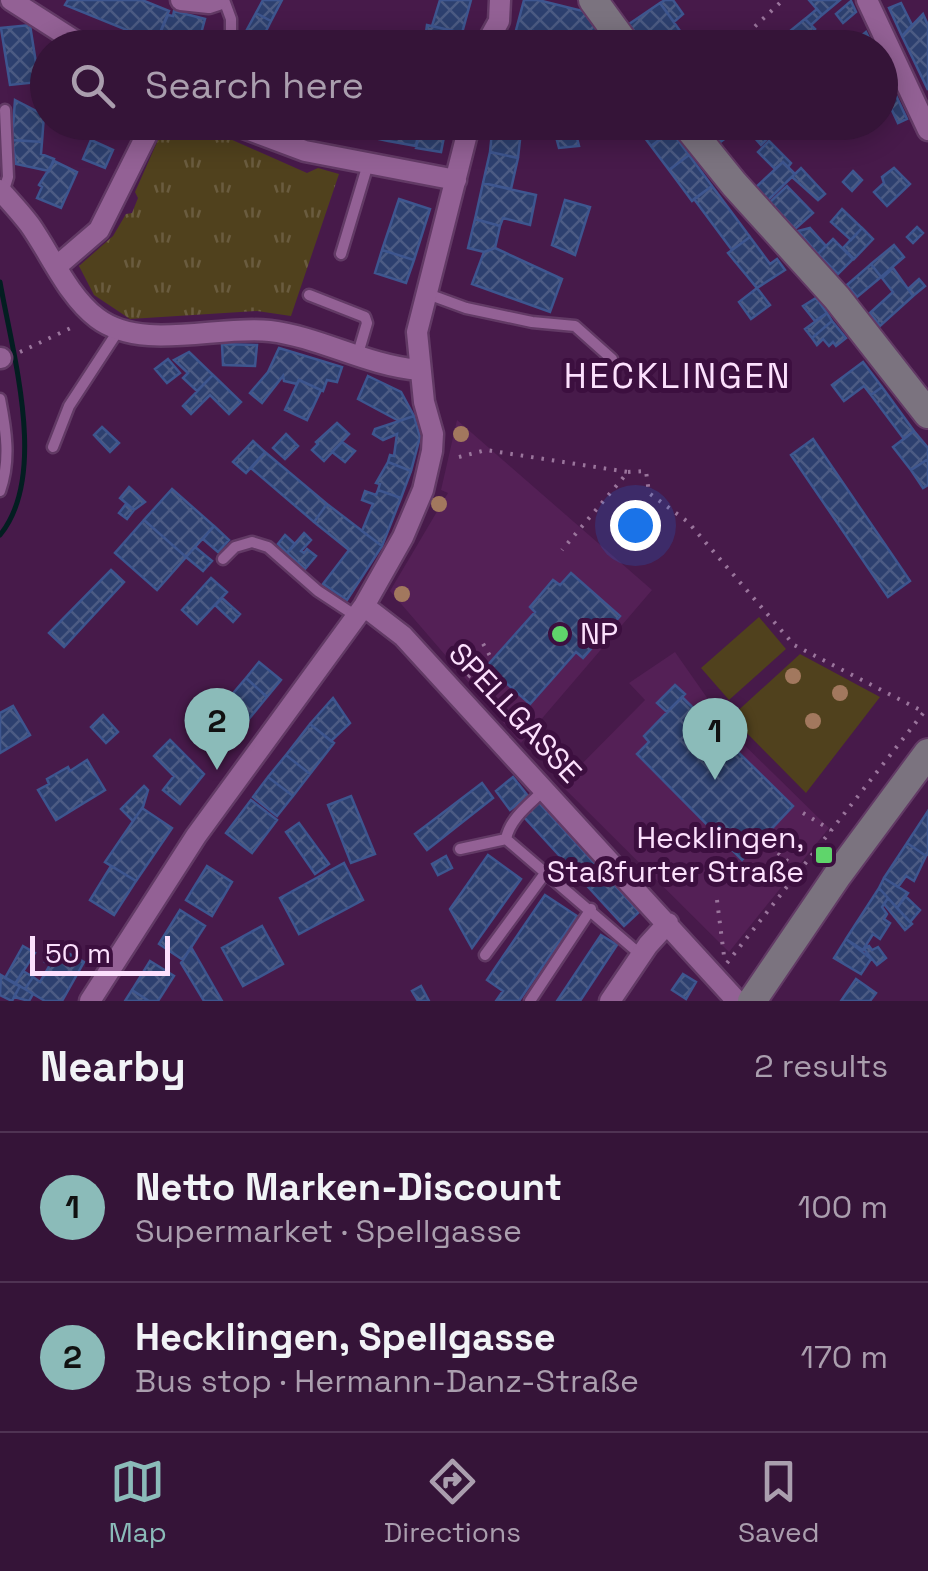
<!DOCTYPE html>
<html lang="en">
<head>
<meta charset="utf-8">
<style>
  :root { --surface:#351438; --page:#402143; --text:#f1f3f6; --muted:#aa9eae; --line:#4f3353; --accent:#8bbbb9 }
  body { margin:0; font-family:"Space Grotesk",sans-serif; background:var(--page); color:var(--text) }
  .scale { position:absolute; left:30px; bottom:25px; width:140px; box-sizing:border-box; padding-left:10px; border:5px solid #fce0fd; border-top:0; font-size:28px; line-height:35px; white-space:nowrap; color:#fce0fd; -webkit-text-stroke:8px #3c0f3f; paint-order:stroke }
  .you { position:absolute; left:635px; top:525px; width:35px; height:35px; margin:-25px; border:8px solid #fff; border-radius:50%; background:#1a73e8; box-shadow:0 0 0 15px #1a73e833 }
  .badge { display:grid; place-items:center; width:65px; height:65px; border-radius:50%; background:var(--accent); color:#111; font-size:32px; font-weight:700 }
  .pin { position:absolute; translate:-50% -82px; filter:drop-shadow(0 2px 5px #0008) }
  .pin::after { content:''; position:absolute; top:52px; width:35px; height:30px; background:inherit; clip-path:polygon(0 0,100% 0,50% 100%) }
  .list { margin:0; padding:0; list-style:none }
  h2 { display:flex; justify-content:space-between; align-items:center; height:130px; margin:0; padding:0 40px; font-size:42px }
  h2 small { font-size:32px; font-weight:400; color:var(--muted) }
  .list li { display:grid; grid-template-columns:65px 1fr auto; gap:30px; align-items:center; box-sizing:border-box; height:150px; padding:0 40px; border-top:2px solid var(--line) }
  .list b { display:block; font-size:38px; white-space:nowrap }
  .list p { margin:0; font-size:32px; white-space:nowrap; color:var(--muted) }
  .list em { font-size:32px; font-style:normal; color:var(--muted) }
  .icon { flex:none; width:55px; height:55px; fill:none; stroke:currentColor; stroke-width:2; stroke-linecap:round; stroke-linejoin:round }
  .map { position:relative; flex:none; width:928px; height:1001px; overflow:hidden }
  .search { position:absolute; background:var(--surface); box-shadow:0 5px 25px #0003; left:30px; right:30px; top:30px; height:110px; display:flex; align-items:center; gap:25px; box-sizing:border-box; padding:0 35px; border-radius:55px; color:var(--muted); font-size:38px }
  .sheet { height:430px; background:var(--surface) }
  nav { display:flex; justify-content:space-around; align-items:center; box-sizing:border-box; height:140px; border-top:2px solid var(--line); background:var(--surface); font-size:28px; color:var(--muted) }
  nav a { display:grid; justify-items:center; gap:5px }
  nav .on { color:var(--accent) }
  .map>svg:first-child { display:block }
  .built { fill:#542056 }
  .grass { fill:url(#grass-tufts) }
  .park { fill:#50411d }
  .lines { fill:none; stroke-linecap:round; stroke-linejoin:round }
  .stream { stroke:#031e21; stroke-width:5 }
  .building { fill:url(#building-cross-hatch); stroke:#3e568f; stroke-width:2.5 }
  .lane-casing { stroke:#623a65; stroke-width:15 }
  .street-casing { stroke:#623a65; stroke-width:25 }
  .secondary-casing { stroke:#623a65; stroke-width:32 }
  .path { stroke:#9a759c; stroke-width:4; stroke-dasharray:2.5 8; stroke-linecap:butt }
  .lane { stroke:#936195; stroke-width:10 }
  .street { stroke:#936195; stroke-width:20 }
  .secondary { stroke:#7b737f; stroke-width:28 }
  .tree { fill:#a2785e }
  .poi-dot { fill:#5fd56b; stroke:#3c0f3f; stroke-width:4 }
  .labels { text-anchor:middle; stroke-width:10; stroke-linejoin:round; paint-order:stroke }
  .poi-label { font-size:30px; fill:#fce0fd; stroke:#3c0f3f; text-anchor:start }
  .street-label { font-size:30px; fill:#fce0fd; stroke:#3c0f3f }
  .quarter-label { font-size:35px; letter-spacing:2.5px; fill:#fce0fd; stroke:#3c0f3f }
</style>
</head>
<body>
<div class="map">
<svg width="928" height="1001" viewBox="0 0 928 1001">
  <defs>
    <pattern id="grass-tufts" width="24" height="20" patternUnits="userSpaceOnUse" patternTransform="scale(2.5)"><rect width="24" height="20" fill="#50411d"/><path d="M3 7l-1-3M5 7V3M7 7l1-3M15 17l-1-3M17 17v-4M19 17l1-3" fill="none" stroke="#6a5c3f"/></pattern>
    <pattern id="building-cross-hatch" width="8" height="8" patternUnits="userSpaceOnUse" patternTransform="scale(2.5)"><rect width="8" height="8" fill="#2d406f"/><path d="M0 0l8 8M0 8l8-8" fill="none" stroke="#4c5b84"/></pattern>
  </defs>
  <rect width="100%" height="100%" fill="#471a4a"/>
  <path class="built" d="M457,420L652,590L521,743L390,591L448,493L441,490Z
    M675,652L731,732L829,828L729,952L561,785L645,700L629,683Z"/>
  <path class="grass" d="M166,122L200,123L203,127L307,173L318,168L339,174L291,316L257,311L130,319L94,295L79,266L113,236L126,214L132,213L138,198L135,192Z"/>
  <path class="park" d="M759,617L786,649L729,700L701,668Z
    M800,654L880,697L806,793L731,717Z"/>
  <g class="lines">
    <path class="stream" d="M0,282C12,352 49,475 0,535"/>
  </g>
  <path class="building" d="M142,0L169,11L156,42L65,5L68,0Z
    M263,0H282L271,21L256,13Z
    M440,0H471L462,33L432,26Z
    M524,0H538L583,11L602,37L587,48H571L565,39L534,31V38L515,34Z
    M665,0H673L683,14L674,22L660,3Z
    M809,0H840L822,15Z
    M851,1L856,12L843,23L836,14Z
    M660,3L683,35L668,48H647L629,24Z
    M901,3L912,25L902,36L889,8Z
    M817,9L822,15L811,25L805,19Z
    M174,11L205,19L197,48H164L166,42L157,40L168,15L173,16Z
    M256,13L271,21L259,45L243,37Z
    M923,14L928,25V90L902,36Z
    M805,19L815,29L799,44L789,32Z
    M30,25L39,82L10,85L1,28Z
    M427,25L462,33L460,48H414L416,38L425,40Z
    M866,32L873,46L847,48Z
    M525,36L565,44V48H523Z
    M720,37L726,48H701L708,42Z
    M892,87L907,119L898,123L890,106L880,114V97Z
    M15,100L44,115L42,142L12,140Z
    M108,122H127L122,135L106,128Z
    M304,122H342L341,131Z
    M343,122H391L388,141L342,131Z
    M391,122H420L416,146L388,141Z
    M421,122H447L441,152L416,148Z
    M493,122H522L518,158L490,152Z
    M552,122H573L579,146L559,148Z
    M633,122H664L671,131L651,146Z
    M703,122H734L739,128L719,143Z
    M752,122H760L771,135L761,145L746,128Z
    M671,131L689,155L669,170L651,146Z
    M12,140L42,142L41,154L54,159L49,171L16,164Z
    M91,140L113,150L105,168L83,159Z
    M769,141L791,163L788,167L783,162L775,169L758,152Z
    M490,152L518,158L511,189L483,183Z
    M689,155L712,186L692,201L669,170Z
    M54,161L77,172L61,208L37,198L42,187L39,185Z
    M783,162L795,174L768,200L756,187Z
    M801,168L825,194L818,200L792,177Z
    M894,168L910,184L887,206L874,192L884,183L882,177Z
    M853,171L862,180L852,191L843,182Z
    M483,183L536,195L530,225L503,218L500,226L475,219Z
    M712,186L750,237L732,250L694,199Z
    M787,186L813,213L795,229L770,202Z
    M399,199L430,209L414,260L382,250Z
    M565,200L590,207L575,255L552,245Z
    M842,209L862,228L851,240L831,222Z
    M475,219L500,226L495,248L484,252L468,248Z
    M917,227L923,233L913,243L907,237Z
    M810,228L826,246L818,254L798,231Z
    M862,228L873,239L854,259L843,248Z
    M750,237L770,264L777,259L785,270L757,288L728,253Z
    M833,239L853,259L838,274L818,254Z
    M894,245L904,257L881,277L871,264Z
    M495,248L562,279L550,312L472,284L484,252Z
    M382,250L414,260L406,283L375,273Z
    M871,264L881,277L857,297L847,285Z
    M893,268L913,296L880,326L870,313L893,292L882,278Z
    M919,279L925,286L913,296L908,289Z
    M757,288L770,305L751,319L739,302Z
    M816,298L827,313L815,321L803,306Z
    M827,313L832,321L812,338L805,329Z
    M832,321L846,338L836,346L833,342L829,346L823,339L817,345L812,338Z
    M222,344L257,345L255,366L223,365Z
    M279,348L342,367L337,382L327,380L323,391L299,380L297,384L284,381L283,376L262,403L250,393L268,372Z
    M189,352L213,375L197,391L183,378L188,373L174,360Z
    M168,359L180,373L167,383L155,369Z
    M863,362L882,387L871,395L864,386L844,401L832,385Z
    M213,375L241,402L229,414L210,395L191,414L183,406Z
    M368,376L401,392L414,416L399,421L358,399Z
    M299,380L321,390L307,420L285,410Z
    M882,387L914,431L904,439L871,395Z
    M414,416L420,437L411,471L388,462L390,455L394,456L397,434L383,440L373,434L375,429Z
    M337,423L349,434L324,461L312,450L318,444L316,442Z
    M102,427L119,443L110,452L94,435Z
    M914,431L928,448V459L911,470L893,447Z
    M286,434L298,446L285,459L273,448Z
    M813,439L910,581L888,597L791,455Z
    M253,441L265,452L246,473L233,462Z
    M342,442L355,451L345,462L332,452Z
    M265,452L327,504L314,522L251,468Z
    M928,459V485L923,488L911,470Z
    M388,462L411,471L401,498L378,490L380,484L376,483Z
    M129,487L145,502L134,510L120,498Z
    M172,489L214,526L186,557L144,520Z
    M378,490L401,498L382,546L362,531L373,504L362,500L365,491L376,495Z
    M126,504L134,510L127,519L119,513Z
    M327,504L382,546L347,600L323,584L349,550L314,522Z
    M144,520L186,557L157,590L115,553Z
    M214,526L229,540L218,552L203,539Z
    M304,533L311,540L301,551L304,553L307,549L316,556L305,569L287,553Z
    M285,535L295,544L287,553L278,544Z
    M195,547L212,561L203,571L186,557Z
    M111,570L124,582L64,647L49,633Z
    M571,573L620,616L583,658L576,652L530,704L487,666L535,612L530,607L553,580L560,585Z
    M211,578L227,592L197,624L182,610Z
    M222,598L240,614L233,622L215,605Z
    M259,662L281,680L267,697L246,678Z
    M246,678L267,697L234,737L212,718Z
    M675,685L685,694L667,712L657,703Z
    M682,697L793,806L742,860L637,754L649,742L644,736Z
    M333,698L350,723L331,741L310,724Z
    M13,706L30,735L0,753V713Z
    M103,715L118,732L106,743L91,727Z
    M310,724L334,743L310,774L286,755Z
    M170,740L204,774L180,804L163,790L174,776L154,756Z
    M286,755L310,774L293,796L268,777Z
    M87,760L105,790L56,820L38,790L49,784L47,779L68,767L70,771Z
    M268,777L293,796L277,816L253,797Z
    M513,777L528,796L510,810L496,791Z
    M482,783L493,798L427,850L415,834Z
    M144,786L148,790L143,807L133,821L121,809Z
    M351,796L375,854L351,863L328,805Z
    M251,800L277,820L252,853L226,833Z
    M539,803L639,912L624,926L524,817Z
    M142,808L172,828L136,881L105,862Z
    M928,811V854L926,856L907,843Z
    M299,823L329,864L315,874L286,832Z
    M907,843L926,856L914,881L906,876L898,887L884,878Z
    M488,855L521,879L472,948L450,909Z
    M446,856L452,868L438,875L432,864Z
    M344,863L363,900L299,934L280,898Z
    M111,866L136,881L114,915L90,900Z
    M207,866L232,882L212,916L186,900Z
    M884,878L908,893L897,908L879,888Z
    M879,888L888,898L882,907L887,914L884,919L890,923L880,939L873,934L863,950L846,939Z
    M545,895L577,916L519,1001H496L503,991L487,980Z
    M905,896L920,910L910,922L897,908Z
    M888,898L912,924L905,930L884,904Z
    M180,910L205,926L183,960L159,944Z
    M262,926L283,964L243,986L222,948Z
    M601,935L617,945L580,1001H557Z
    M846,939L871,959L861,974L834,958Z
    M54,945L84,962L62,1001H45L25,989L33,977L40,982L50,965L45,962Z
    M23,946L35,953L15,984L5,978Z
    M869,946L872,950L878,947L886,958L877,965L864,949Z
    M191,947L222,1001H204L181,963Z
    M150,961L174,976L158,1001H149L132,990Z
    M23,971L33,977L25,989L15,984Z
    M683,974L696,982L686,999L672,990Z
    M1,975L20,986L12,1001L0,995Z
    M856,979L876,993L870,1001H841Z
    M20,986L33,994L29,1001L14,997Z
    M421,986L429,1001H418L412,991Z
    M132,990L149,1001H125Z"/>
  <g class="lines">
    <defs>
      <path id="lane" d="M224,0L231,19V42L252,48
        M3,193L8,177L5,110
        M341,254L368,164
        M425,293L466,308L532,322L575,326L612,359
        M309,295L365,317L367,323L357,357
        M0,399C6,430 11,460 0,491
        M53,447L69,406L118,331
        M223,559L235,547L252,542L268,547L318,591L356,616
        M506,839C510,818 530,804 544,790
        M460,849L506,839L641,955
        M485,955L546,872
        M530,1001L591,909"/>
      <path id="street" d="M11,0L86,48
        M181,0L209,3L218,0
        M867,0L928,130
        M484,48L499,21L500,0
        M228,122L305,151L456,180
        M0,190C10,201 21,213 30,225C51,255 68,296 97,318C142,352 217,325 270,331C320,337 365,365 419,370
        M56,267L99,230L153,122
        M0,358H1
        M364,606L403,636L737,1001
        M90,1001L196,836L364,606L403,537L423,490L432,451L433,434L424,402L417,332L470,122
        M610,1001L648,945L668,923"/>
      <path id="secondary" d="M593,0L628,48
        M684,122L734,184L837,298L928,414
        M752,1001L837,876L928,753"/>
    </defs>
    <use href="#lane" class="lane-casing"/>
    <use href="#street" class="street-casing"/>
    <use href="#secondary" class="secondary-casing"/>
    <path class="path" d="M732,48L783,0
      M20,352L75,326
      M459,457L486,450L628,472L562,550
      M628,472L646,471L649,493L688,522L794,645L924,712
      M468,677L490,656L481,640
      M803,813L831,830
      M770,846L807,878
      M717,900L724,956
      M727,963L928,707"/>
    <use href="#lane" class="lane"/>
    <use href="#street" class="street"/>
    <use href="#secondary" class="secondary"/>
  </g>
  <g class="tree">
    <circle cx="461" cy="434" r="8"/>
    <circle cx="439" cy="504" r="8"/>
    <circle cx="402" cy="594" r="8"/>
    <circle cx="793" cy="676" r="8"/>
    <circle cx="840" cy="693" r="8"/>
    <circle cx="813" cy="721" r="8"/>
  </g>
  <g class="poi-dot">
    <circle cx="560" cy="634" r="10"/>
    <rect x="814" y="845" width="20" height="20" rx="5"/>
  </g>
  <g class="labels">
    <g class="poi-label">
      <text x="580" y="644">NP</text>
      <text x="804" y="848" text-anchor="end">Hecklingen,<tspan x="804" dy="34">Staßfurter Straße</tspan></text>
    </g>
    <g class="street-label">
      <text transform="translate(515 713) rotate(47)" y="10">SPELLGASSE</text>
    </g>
    <g class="quarter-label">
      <text x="678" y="388">HECKLINGEN</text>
    </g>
  </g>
</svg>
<div class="scale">50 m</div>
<div class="you"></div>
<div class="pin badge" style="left:715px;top:780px">1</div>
<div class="pin badge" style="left:217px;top:770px">2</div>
<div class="search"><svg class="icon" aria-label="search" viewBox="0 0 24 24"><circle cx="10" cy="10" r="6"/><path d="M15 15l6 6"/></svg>Search here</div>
</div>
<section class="sheet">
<h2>Nearby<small>2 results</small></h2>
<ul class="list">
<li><span class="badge">1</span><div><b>Netto Marken-Discount</b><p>Supermarket · Spellgasse</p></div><em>100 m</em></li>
<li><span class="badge">2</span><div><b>Hecklingen, Spellgasse</b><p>Bus stop · Hermann-Danz-Straße</p></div><em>170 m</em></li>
</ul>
</section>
<nav>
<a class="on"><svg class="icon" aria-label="map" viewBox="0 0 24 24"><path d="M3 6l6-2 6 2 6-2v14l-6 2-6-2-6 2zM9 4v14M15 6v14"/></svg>Map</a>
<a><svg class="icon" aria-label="directions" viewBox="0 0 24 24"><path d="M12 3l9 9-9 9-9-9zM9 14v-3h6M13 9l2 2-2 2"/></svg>Directions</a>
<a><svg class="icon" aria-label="saved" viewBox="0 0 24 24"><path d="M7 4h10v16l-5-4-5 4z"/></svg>Saved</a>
</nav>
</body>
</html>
